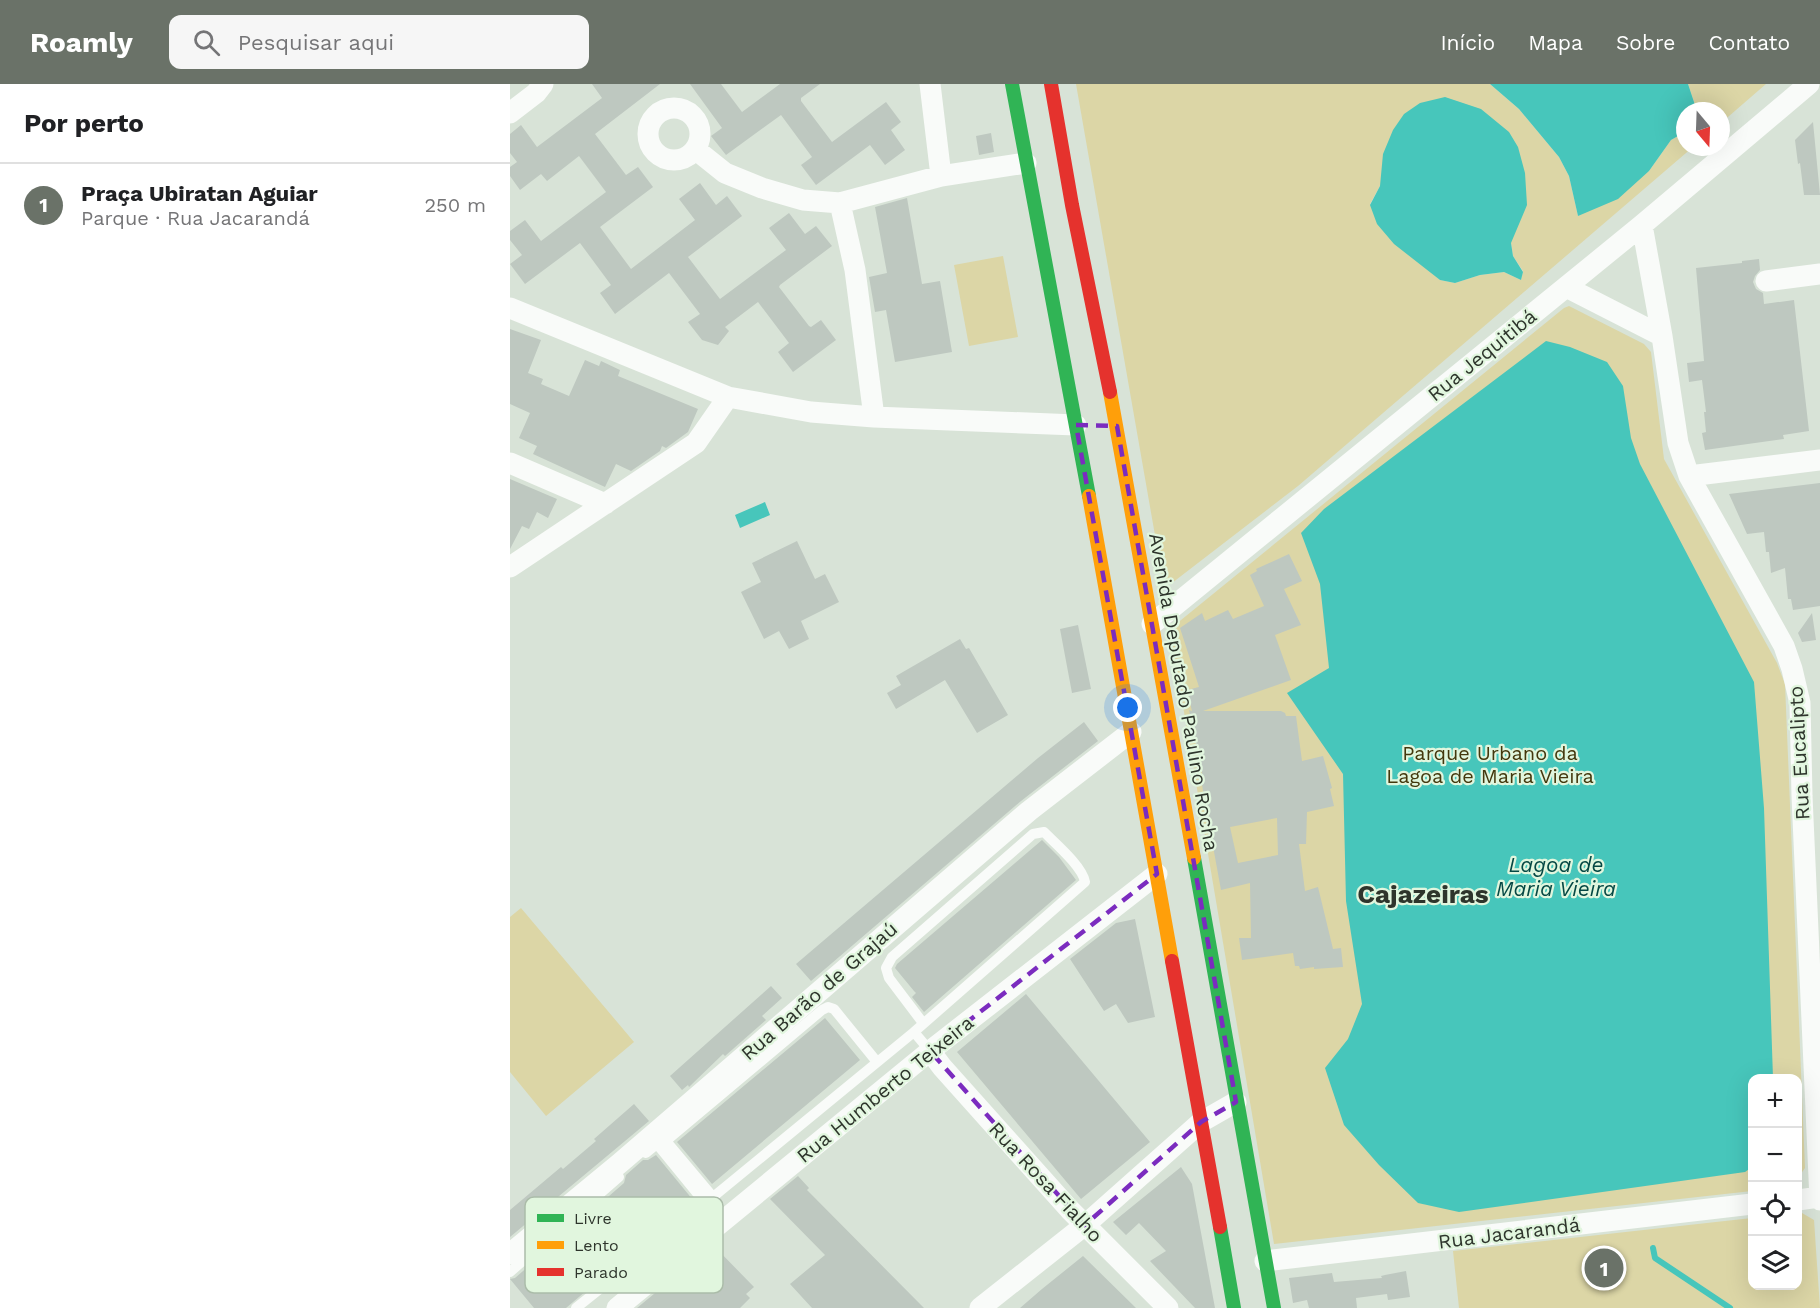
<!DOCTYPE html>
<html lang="pt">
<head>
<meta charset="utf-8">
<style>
  :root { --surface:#fff; --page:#f6f6f6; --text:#202124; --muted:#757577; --line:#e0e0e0; --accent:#6a7268 }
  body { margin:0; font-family:"Work Sans",sans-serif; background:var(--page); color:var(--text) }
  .controls { position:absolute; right:18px; bottom:18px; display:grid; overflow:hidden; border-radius:12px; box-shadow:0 6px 24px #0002 }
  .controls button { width:54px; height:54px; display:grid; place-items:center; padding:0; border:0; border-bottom:2px solid var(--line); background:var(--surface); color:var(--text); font:30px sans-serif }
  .compass { position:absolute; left:1166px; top:18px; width:54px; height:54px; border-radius:50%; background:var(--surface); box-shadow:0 6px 24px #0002; rotate:161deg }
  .you { position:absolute; left:618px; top:624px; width:21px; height:21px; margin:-15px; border:4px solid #fff; border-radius:50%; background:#1a73e8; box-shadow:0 0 0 9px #1a73e833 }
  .badge { display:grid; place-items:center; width:39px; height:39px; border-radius:50%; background:var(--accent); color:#fff; font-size:20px; font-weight:700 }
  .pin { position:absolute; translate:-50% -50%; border:3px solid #fff; box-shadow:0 2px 6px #0006 }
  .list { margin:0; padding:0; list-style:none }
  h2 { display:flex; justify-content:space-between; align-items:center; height:78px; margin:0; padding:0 24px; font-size:26px }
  h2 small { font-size:20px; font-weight:400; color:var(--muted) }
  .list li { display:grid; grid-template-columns:39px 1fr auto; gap:18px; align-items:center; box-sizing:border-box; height:84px; padding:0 24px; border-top:2px solid var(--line) }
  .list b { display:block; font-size:22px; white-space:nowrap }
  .list p { margin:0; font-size:20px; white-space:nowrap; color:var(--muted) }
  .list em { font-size:20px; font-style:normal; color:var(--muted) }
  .icon { flex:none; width:33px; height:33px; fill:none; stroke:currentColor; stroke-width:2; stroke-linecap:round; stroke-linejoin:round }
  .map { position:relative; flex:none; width:1310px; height:1224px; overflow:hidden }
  header { display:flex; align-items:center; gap:36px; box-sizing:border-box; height:84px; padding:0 30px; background:var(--accent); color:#fff }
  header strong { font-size:28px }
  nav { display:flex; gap:33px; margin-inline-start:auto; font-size:21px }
  .search { width:420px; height:54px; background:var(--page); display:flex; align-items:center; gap:15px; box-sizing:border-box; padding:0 21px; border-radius:12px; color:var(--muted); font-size:22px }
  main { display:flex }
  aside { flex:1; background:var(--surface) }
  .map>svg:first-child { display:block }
  .green { fill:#dcd6a6; fill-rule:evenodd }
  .water { fill:#47c6bb }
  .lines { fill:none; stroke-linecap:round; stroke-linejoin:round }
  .stream { stroke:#47c6bb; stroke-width:6 }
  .building { fill:#bec8c0; fill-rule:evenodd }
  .lane { stroke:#f9fbf9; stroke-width:10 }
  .street { stroke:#f9fbf9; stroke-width:21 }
  .fast { stroke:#30b455; stroke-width:14 }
  .slow { stroke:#ff9f0a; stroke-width:14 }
  .jam { stroke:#e5322d; stroke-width:14 }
  .marked { fill:none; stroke:#7b2cbf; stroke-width:4.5; stroke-dasharray:12 8; stroke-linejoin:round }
  .labels { text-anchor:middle; stroke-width:4.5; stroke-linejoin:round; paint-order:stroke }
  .street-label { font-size:20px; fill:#2e352c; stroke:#e1f6de }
  .park-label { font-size:20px; fill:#43380d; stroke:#e1f6de }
  .water-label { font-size:21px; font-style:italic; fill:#054844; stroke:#e1f6de }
  .district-label { font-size:26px; font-weight:bold; fill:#2e352c; stroke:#e1f6de }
  .key { fill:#e1f6de; stroke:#abbca9; stroke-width:1.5 }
  .key-label { font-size:16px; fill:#2e352c }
</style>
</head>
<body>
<header>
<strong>Roamly</strong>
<div class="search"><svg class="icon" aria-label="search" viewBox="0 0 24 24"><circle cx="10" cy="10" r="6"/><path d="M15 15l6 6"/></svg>Pesquisar aqui</div>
<nav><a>Início</a><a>Mapa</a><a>Sobre</a><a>Contato</a></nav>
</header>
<main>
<aside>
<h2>Por perto<small></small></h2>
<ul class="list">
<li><span class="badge">1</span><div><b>Praça Ubiratan Aguiar</b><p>Parque · Rua Jacarandá</p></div><em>250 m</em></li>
</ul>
</aside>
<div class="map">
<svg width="1310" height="1224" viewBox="0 0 1310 1224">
  <rect width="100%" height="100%" fill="#d8e3d7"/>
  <path class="green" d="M566,0H980L1009,25L1049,73L1059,92L1068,132L1139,87L1161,56L1175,48V63H1183L788,402L662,499L658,500L653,497ZM870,102L1001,159L1003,172L1013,187L1011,196L994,188L970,191L945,199L930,196L909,178L860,120Z
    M1178,0H1256L1211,39V27H1187Z
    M493,172L508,253L459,262L444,181Z
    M1059,222L1134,260L1141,268L1154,375L1267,579L1275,600L1295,1084L1288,1094V994H1242V1107L764,1160L660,545L1054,224Z
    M11,824L124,958L36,1032L0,988V833Z
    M1288,1129H1292L1304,1136L1310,1224H949L943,1167L1242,1134V1202H1288Z"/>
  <path class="water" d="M980,0H1178L1187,27H1175V48L1161,56L1139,87L1108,115L1068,132L1059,92L1049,73L1009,25Z
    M935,13L971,25L999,48L1008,63L1015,89L1017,121L1001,159L1003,172L1013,188L1011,196L994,188L970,191L945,199L930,196L884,160L867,140L860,121L870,102L873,70L883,46L894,30L910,19Z
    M1036,257L1060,263L1097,278L1113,302L1121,354L1130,380L1244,598L1254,724L1263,994H1242V1083L1235,1088L949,1128L908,1119L869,1081L834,1041L815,984L838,955L852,920L836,817L833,690L777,609L819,584L810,500L791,449L814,425Z
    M255,418L260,431L230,444L225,431Z"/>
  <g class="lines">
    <path class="stream" d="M1143,1164L1145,1174L1220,1224"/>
  </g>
  <path class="building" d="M82,0H150L85,50L116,91L128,83L143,103L90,143L121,185L185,136L169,115L190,99L206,121L217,112L232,132L178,173L210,215L276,166L259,144L279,129L295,150L306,142L322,162L270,201L269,203L299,242L301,243L311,236L326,256L283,288L268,268L279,259L248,218L215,243L219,247L208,261L192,256L178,238L190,230L159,189L105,230L90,209L101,201L70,159L15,200L0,180L12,171L0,156V147L15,136L31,157L96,108L69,72L37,97L31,90L10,106L0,92V83L7,78L0,69V50L11,41L27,63L92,14Z
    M180,0H211L232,28L270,0H310L291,14V17L322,58L376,18L391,38L381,46L395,66L375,81L360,61L306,101L291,81L302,73L271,31L216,71L201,52L212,44Z
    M1303,38L1310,111H1294L1290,79L1288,80L1285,56Z
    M481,49L484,68L469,71L466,52Z
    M397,114L412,200L430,197L442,268L385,278L376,226L365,228L359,193L377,189L365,123Z
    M1249,175L1250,186L1245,192L1243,198L1246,205L1253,209L1254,220L1284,216L1299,347L1273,351L1274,355L1195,366L1192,349L1196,348L1194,328H1196L1192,296L1179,298L1177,279L1194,277L1186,184L1232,179V177Z
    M0,245L31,256L18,289L33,295L31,300L59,312L75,276L89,282L91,277L110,286L108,292L188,325L178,348L156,364L152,362L150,367L121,387L106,380L95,403L23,370L27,362L9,354L20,329L0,320Z
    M0,395L47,415L38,434L27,428L19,445L12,442L0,465Z
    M1310,399V522L1283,526L1281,515H1278L1275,484L1261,489L1259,468H1256L1254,448L1237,450L1219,410Z
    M287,457L305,495L315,490L329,518L291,537L299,555L279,565L269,547L254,555L231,508L251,498L242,479Z
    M779,470L792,497L774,505L791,541L765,551L781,596L693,627H771L775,629L776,632H786L792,677L813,672L822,704L820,705L824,722L797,728L796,760H789L795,807L808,803L823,865L831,864L833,883L804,885V883L790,885L789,882H785L783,869L732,876L729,854H741L740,799L711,806L696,724L691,695L693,694L679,626L682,627L677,606L689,603L670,544L692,529L695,537L718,526L723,535L754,522L740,491L747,487L746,485ZM767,734L768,771L728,779L720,743Z
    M1302,529L1306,556L1292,558L1288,549Z
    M568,541L581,605L562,609L550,545Z
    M450,555L456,565L459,564L498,631L467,649L435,596L386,625L377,609L391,601L386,592Z
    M574,638L588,657L511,717L301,897L286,880L528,674Z
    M532,756L549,773L566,796L414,928L402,913L406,909L404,907L385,884L387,880Z
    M625,835L645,933L618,939L606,920L594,927L560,875L606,839Z
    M261,902L272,914L252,932L256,936L215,972L213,970L179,1003L178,1001L172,1006L160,992Z
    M516,910L640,1058L571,1115L447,968Z
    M315,934L350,976L202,1100L167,1058Z
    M124,1020L139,1037L0,1153V1126L51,1083L53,1085L86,1057L84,1055Z
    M146,1071L183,1116L56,1224H24L0,1195L5,1194L114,1099L116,1091L133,1076H138Z
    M671,1083L682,1100L705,1224H685L640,1177L656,1167L629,1139L616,1151L603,1138Z
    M288,1092L299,1104L297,1106L414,1224H302L280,1200L315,1171L260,1115Z
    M203,1161L244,1203L236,1210L240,1214L230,1224H127Z
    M573,1172L626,1224H510L532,1205Z
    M896,1187L900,1213L878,1216L877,1210L846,1214L847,1224H799L797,1216L783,1219L779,1194L822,1189L824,1198L872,1194L871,1192L875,1191Z"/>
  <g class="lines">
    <path class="lane" d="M404,948L575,798C573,783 545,759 534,748L523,750L382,873L376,884L379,894L413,939
      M367,978L324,925L318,923L312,926L156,1057L203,1113L404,948L420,967
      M0,1188L109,1093
      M66,1224L196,1120L147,1060L136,1069"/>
    <path class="street" d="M420,0L431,92
      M138 50a26 26 0 1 1 52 0a26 26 0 1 1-52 0Z
      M0,29L26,9L33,0
      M185,65L215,89L252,104L293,116L330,119
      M1132,141L1152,252
      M1256,197L1310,190
      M1056,203L1152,252L1168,359L1179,392L1274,562L1282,585L1290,619L1292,712L1310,1116
      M0,224L218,313L301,328L364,333L566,341
      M364,333L345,186L330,119L431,92L516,79
      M0,379L95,420
      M1179,392L1310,376
      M0,483L186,359L218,313
      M642,540L1132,141L1299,0
      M420,967L432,983L560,1126L658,1224
      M1288,1116L1310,1113
      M0,1170L110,1079L519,727L621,648
      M755,1177L1242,1120
      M107,1224L420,967L647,790
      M470,1224L575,1141L691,1038L726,1018"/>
    <path class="fast" d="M502,0L579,412
      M684,774L764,1224
      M710,1143L724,1224"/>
    <path class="slow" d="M600,308L684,774
      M579,412L662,877"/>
    <path class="jam" d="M541,0L562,121L600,308
      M662,877L710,1143"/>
  </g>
  <path class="marked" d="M566,341L607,342L726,1018L691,1038L575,1141L420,967L647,790Z"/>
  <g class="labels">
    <g class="street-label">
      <text transform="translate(972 271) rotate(-39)" y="7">Rua Jequitibá</text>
      <text transform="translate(674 608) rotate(80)" y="7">Avenida Deputado Paulino Rocha</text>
      <text transform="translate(1289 669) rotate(-93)" y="7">Rua Eucalipto</text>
      <text transform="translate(309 907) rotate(-41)" y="7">Rua Barão de Grajaú</text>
      <text transform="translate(375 1005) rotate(-39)" y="7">Rua Humberto Teixeira</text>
      <text transform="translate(536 1098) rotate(47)" y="7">Rua Rosa Fialho</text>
      <text transform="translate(999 1149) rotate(-7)" y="7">Rua Jacarandá</text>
    </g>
    <g class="park-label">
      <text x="980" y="676">Parque Urbano da<tspan x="980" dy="23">Lagoa de Maria Vieira</tspan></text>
    </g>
    <g class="water-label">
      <text x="1046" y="788">Lagoa de<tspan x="1046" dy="24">Maria Vieira</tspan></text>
    </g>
    <g class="district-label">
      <text x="913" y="819">Cajazeiras</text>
    </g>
  </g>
  <rect x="15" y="1113" width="198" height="96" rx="9" class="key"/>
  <rect x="27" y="1130" width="27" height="8" fill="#30b455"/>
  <rect x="27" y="1157" width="27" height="8" fill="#ff9f0a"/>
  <rect x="27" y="1184" width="27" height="8" fill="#e5322d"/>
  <g class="key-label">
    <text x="64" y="1140">Livre</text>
    <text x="64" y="1167">Lento</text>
    <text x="64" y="1194">Parado</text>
  </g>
</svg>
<div class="controls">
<button>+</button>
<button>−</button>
<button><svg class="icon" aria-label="locate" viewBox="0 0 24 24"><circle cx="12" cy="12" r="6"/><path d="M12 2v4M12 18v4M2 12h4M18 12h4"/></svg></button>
<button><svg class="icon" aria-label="layers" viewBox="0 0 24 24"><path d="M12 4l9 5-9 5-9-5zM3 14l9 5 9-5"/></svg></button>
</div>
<svg class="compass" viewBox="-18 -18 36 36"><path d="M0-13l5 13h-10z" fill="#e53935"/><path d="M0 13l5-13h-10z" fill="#757577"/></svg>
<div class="you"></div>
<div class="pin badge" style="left:1094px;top:1184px">1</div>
</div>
</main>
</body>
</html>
